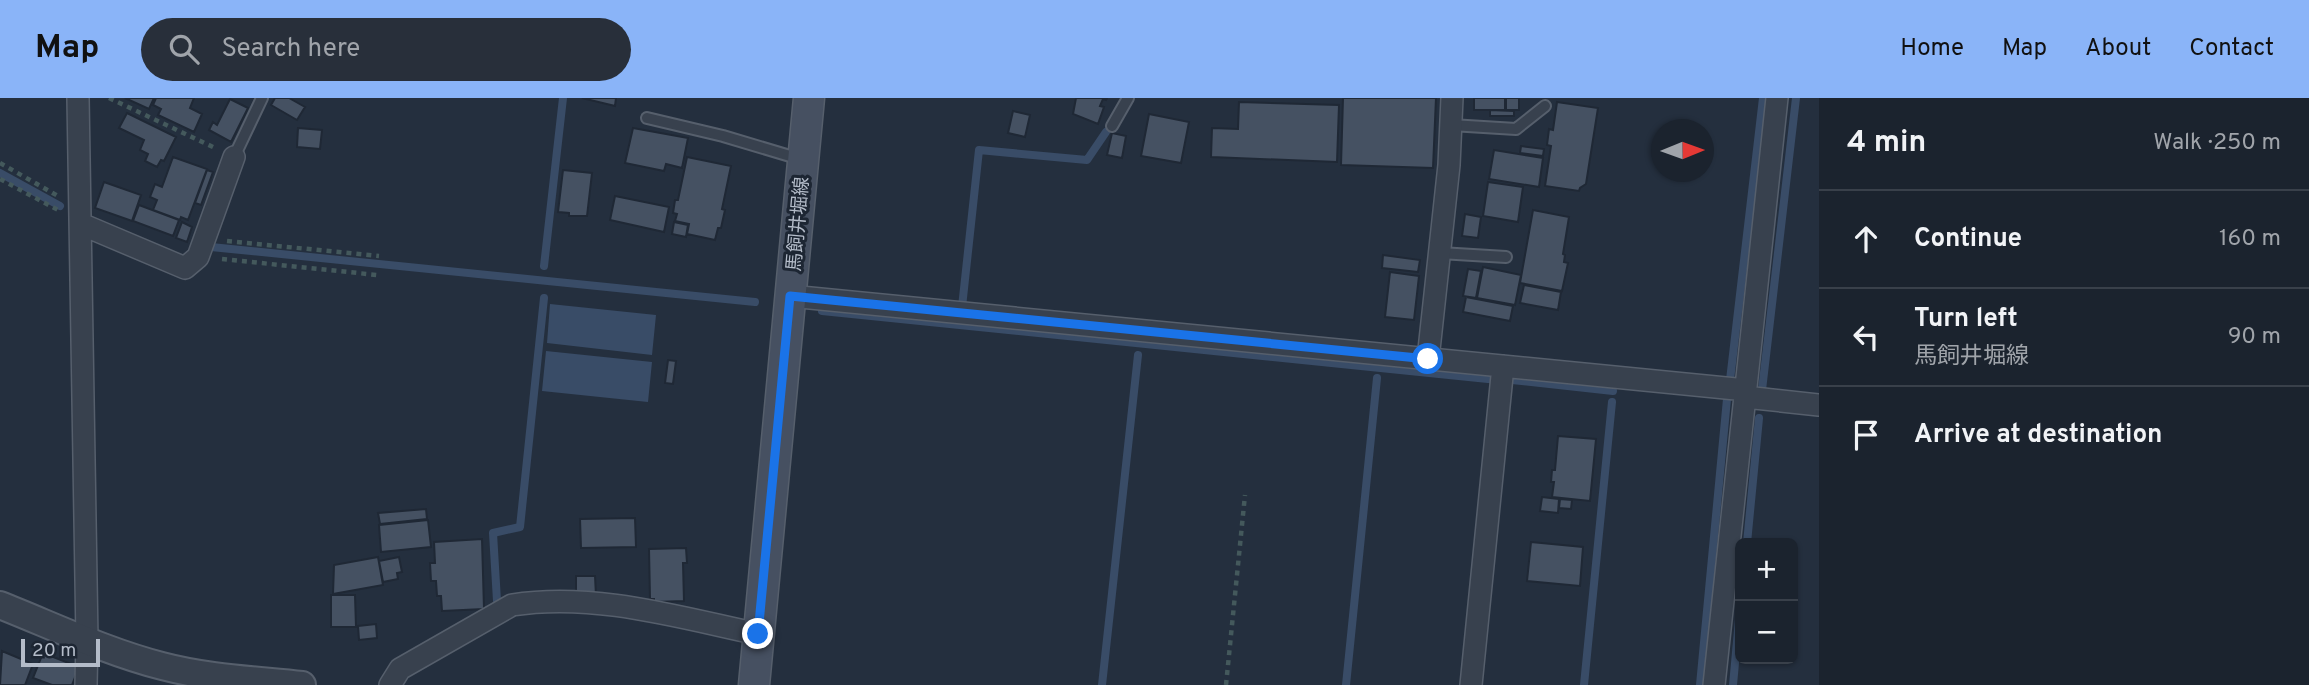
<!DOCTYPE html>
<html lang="en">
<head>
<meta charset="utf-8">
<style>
  :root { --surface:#1b232e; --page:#282f3a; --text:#f1f3f6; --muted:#a0a4aa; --line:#39404a; --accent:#8ab4f8 }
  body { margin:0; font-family:Overpass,"Noto Sans JP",sans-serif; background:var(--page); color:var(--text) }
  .controls { position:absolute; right:21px; bottom:21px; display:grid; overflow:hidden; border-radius:10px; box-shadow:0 2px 5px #0004 }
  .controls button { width:63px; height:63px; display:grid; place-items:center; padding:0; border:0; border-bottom:2px solid var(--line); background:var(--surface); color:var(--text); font:35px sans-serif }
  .compass { position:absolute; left:1651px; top:21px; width:63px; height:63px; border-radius:50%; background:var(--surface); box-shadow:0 2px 5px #0004; rotate:89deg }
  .scale { position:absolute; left:21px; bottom:18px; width:79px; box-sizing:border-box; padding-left:7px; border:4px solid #b4bcc9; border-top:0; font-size:19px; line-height:24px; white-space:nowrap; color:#b4bcc9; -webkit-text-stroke:5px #1d2633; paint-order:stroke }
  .stop { position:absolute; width:21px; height:21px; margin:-16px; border:5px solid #1a73e8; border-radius:50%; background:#fff }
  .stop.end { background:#1a73e8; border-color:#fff; box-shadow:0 2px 7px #0008 }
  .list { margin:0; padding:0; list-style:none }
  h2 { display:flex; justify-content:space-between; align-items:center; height:91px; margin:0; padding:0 28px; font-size:30px }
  h2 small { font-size:23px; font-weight:400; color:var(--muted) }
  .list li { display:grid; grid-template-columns:46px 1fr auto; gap:21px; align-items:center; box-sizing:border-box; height:98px; padding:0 28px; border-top:2px solid var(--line) }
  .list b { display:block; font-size:26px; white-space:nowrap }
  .list p { margin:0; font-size:23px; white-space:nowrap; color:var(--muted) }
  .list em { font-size:23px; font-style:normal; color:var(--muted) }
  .icon { flex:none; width:38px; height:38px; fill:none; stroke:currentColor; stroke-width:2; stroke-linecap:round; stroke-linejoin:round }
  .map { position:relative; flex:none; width:1819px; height:587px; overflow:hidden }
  header { display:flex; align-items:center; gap:42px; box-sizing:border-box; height:98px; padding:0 35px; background:var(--accent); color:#111 }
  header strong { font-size:33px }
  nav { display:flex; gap:38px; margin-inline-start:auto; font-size:24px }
  .search { width:490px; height:63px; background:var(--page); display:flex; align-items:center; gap:18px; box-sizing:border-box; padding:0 24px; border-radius:38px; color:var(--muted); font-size:26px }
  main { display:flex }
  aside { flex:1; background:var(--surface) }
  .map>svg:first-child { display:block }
  .water { fill:#394c67 }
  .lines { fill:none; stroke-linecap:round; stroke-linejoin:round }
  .stream { stroke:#394c67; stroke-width:8 }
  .building { fill:#455162; stroke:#1f2835; stroke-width:2 }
  .service-casing { stroke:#565f6c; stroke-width:14 }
  .minor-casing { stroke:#565f6c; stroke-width:24 }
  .tertiary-casing { stroke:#565f6c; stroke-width:30 }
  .secondary-casing { stroke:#565f6c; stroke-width:33 }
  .path { stroke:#44595c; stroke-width:4.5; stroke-dasharray:5 5; stroke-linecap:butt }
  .service { stroke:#38414e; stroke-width:10 }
  .minor { stroke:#38414e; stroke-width:21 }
  .tertiary { stroke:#38414e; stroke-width:26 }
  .secondary { stroke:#465061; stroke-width:30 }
  .route { stroke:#1a73e8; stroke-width:9 }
  .labels { text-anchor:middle; stroke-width:6; stroke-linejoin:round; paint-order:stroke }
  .street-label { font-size:19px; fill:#b4bcc9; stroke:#1d2633 }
</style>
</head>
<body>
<header>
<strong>Map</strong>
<div class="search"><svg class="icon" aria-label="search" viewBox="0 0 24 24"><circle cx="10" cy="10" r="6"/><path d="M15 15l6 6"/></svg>Search here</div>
<nav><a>Home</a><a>Map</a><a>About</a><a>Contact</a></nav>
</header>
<main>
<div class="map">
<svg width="1819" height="587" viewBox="0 0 1819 587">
  <rect width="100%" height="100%" fill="#242f3e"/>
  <path class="water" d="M550,206L656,217L652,257L547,245Z
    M546,253L652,264L648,304L542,293Z"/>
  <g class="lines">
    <path class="stream" d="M0,75L60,108
      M211,149L755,204
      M544,168L563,0
      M962,209L979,52L1087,62L1106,34
      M822,213L1488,281
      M1512,282L1613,293
      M1730,282L1763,0
      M1762,292L1796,0
      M1747,445L1759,320
      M497,503L493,435L520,429L544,200
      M1102,587L1138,257
      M1346,587L1377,280
      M1584,587L1612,304
      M1700,587L1727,301
      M1733,587L1740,510"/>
  </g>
  <path class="building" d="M125,0H154L149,11Z
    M156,0H194L190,10L202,16L194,34L158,17L161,11L153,7Z
    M275,0H289L305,9L297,22L271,7Z
    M582,0H616L615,8Z
    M1076,0H1107L1106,2L1103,1L1100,8L1104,9L1098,26L1073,16Z
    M1343,0H1436L1433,70L1341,67Z
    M1474,0H1505V12H1474Z
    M1506,0H1519V12H1506Z
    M230,1L248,10L231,44L209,32L213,24L217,27Z
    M1239,4L1339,7L1337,64L1211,59L1212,30L1238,31Z
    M1557,4L1598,10L1586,86L1580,90L1579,93L1545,88L1551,48L1547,47L1549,31L1553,32Z
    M1490,12L1514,13V18H1490Z
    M1013,13L1030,17L1025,39L1008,35Z
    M127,15L176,39L164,63L161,62L157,69L145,63L148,56L140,52L144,42L119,30Z
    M1149,16L1189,24L1181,65L1141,58Z
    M298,30L322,32L320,51L297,49Z
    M633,30L688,40L682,70L666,66L664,73L625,65Z
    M1112,35L1126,38L1122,60L1107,57Z
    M1521,48L1544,51L1543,58L1520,55Z
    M1494,52L1543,60L1539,89L1489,81Z
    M173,59L207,71L188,122L181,119L180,122L153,112L157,102L150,99L155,86L162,89Z
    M687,59L731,68L722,111L725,112L721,130H718L715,142L687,136L689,126L675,123L677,116L673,115L675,102H678Z
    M207,72L213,74L201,107L195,105Z
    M563,72L592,75L587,118H569V115L558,114Z
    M104,84L141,97L132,123L95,110Z
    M1488,84L1523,89L1518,124L1483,118Z
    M615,98L669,109L664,134L610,122Z
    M139,107L179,122L173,138L133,123Z
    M1533,112L1569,119L1563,156L1565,157L1564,164L1568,165L1562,193L1520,185Z
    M1465,116L1481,119L1478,140L1462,138Z
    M182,124L192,129L187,144L176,140Z
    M674,124L688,127L686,139L672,136Z
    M1383,157L1420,162L1418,174L1382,170Z
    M1483,169L1521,177L1515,207L1477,200Z
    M1468,171L1481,173L1476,200L1463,198Z
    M1390,174L1419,178L1414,222L1385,219Z
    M1524,187L1561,194L1558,212L1520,205Z
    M1466,199L1513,208L1510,223L1463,214Z
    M668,262L676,263L673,286L665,285Z
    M1558,338L1596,341L1590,403L1552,399L1554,384H1551L1552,372H1555Z
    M1542,399L1559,401L1558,415L1540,413Z
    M1560,401L1572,402L1571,411L1559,410Z
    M426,411L427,421L380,426L378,415Z
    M635,420L636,449L581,450L580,421Z
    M428,422L431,449L381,454L379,427Z
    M482,441L484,511L442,513L441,498H437L436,483H431L430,465H435L434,444Z
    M1531,444L1583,449L1580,488L1527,483Z
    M686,450L687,465H683L684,503L654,504V501H650L649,451Z
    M378,459L383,487L333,496L334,467Z
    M399,459L402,474L397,475L398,481L383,484L379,463Z
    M576,478H595L596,498L576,499Z
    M331,497H355L356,529H331Z
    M376,526L377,540L359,542L358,528Z
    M2,553L33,566L25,587H0Z
    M43,555L79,569L72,587H52L33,580Z"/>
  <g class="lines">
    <defs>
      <path id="service" d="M647,20L723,38L800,61
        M1451,27L1516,31L1545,8
        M1112,28L1128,0
        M234,59L262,0
        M1440,155L1506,159"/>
      <path id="minor" d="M78,0L87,542L86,587
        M81,126L185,170L198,159L234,59
        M790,198L1746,292
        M1428,261L1449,67L1452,0
        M1745,299L1819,307
        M390,587L400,571L512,507C594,494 678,519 758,536
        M1471,587L1503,268
        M1714,587L1777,0"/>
      <path id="tertiary" d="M0,507C53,528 107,554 162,568C207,580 256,582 302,587"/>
      <path id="secondary" d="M754,587L809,0"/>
    </defs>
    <use href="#service" class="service-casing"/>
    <use href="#minor" class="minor-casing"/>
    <use href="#tertiary" class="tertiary-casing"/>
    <use href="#secondary" class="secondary-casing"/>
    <path class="path" d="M109,0L213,49
      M0,65L58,98
      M0,81L58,112
      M227,143L379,158
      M222,161L377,177
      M1226,587L1245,397"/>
    <use href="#service" class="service"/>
    <use href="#minor" class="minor"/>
    <use href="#tertiary" class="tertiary"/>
    <use href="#secondary" class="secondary"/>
  </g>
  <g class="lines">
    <path class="route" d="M758,536L790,198L1428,261"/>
  </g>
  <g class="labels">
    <g class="street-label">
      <text transform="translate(797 126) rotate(-85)" y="7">馬飼井堀線</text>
    </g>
  </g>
</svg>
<div class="controls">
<button>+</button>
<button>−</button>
</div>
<svg class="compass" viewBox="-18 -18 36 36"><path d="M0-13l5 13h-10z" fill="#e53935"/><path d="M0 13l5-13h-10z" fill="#a0a4aa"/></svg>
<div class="scale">20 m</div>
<div class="stop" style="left:1428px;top:261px"></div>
<div class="stop end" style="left:758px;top:536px"></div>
</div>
<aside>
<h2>4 min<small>Walk · 250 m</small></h2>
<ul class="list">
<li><svg class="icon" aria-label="ahead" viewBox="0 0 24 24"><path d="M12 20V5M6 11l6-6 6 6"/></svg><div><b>Continue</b></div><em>160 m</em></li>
<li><svg class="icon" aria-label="left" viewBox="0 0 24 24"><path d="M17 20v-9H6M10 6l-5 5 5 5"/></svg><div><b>Turn left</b><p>馬飼井堀線</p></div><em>90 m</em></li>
<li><svg class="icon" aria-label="arrive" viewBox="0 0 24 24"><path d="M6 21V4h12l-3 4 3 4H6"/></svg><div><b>Arrive at destination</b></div></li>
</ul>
</aside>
</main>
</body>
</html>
